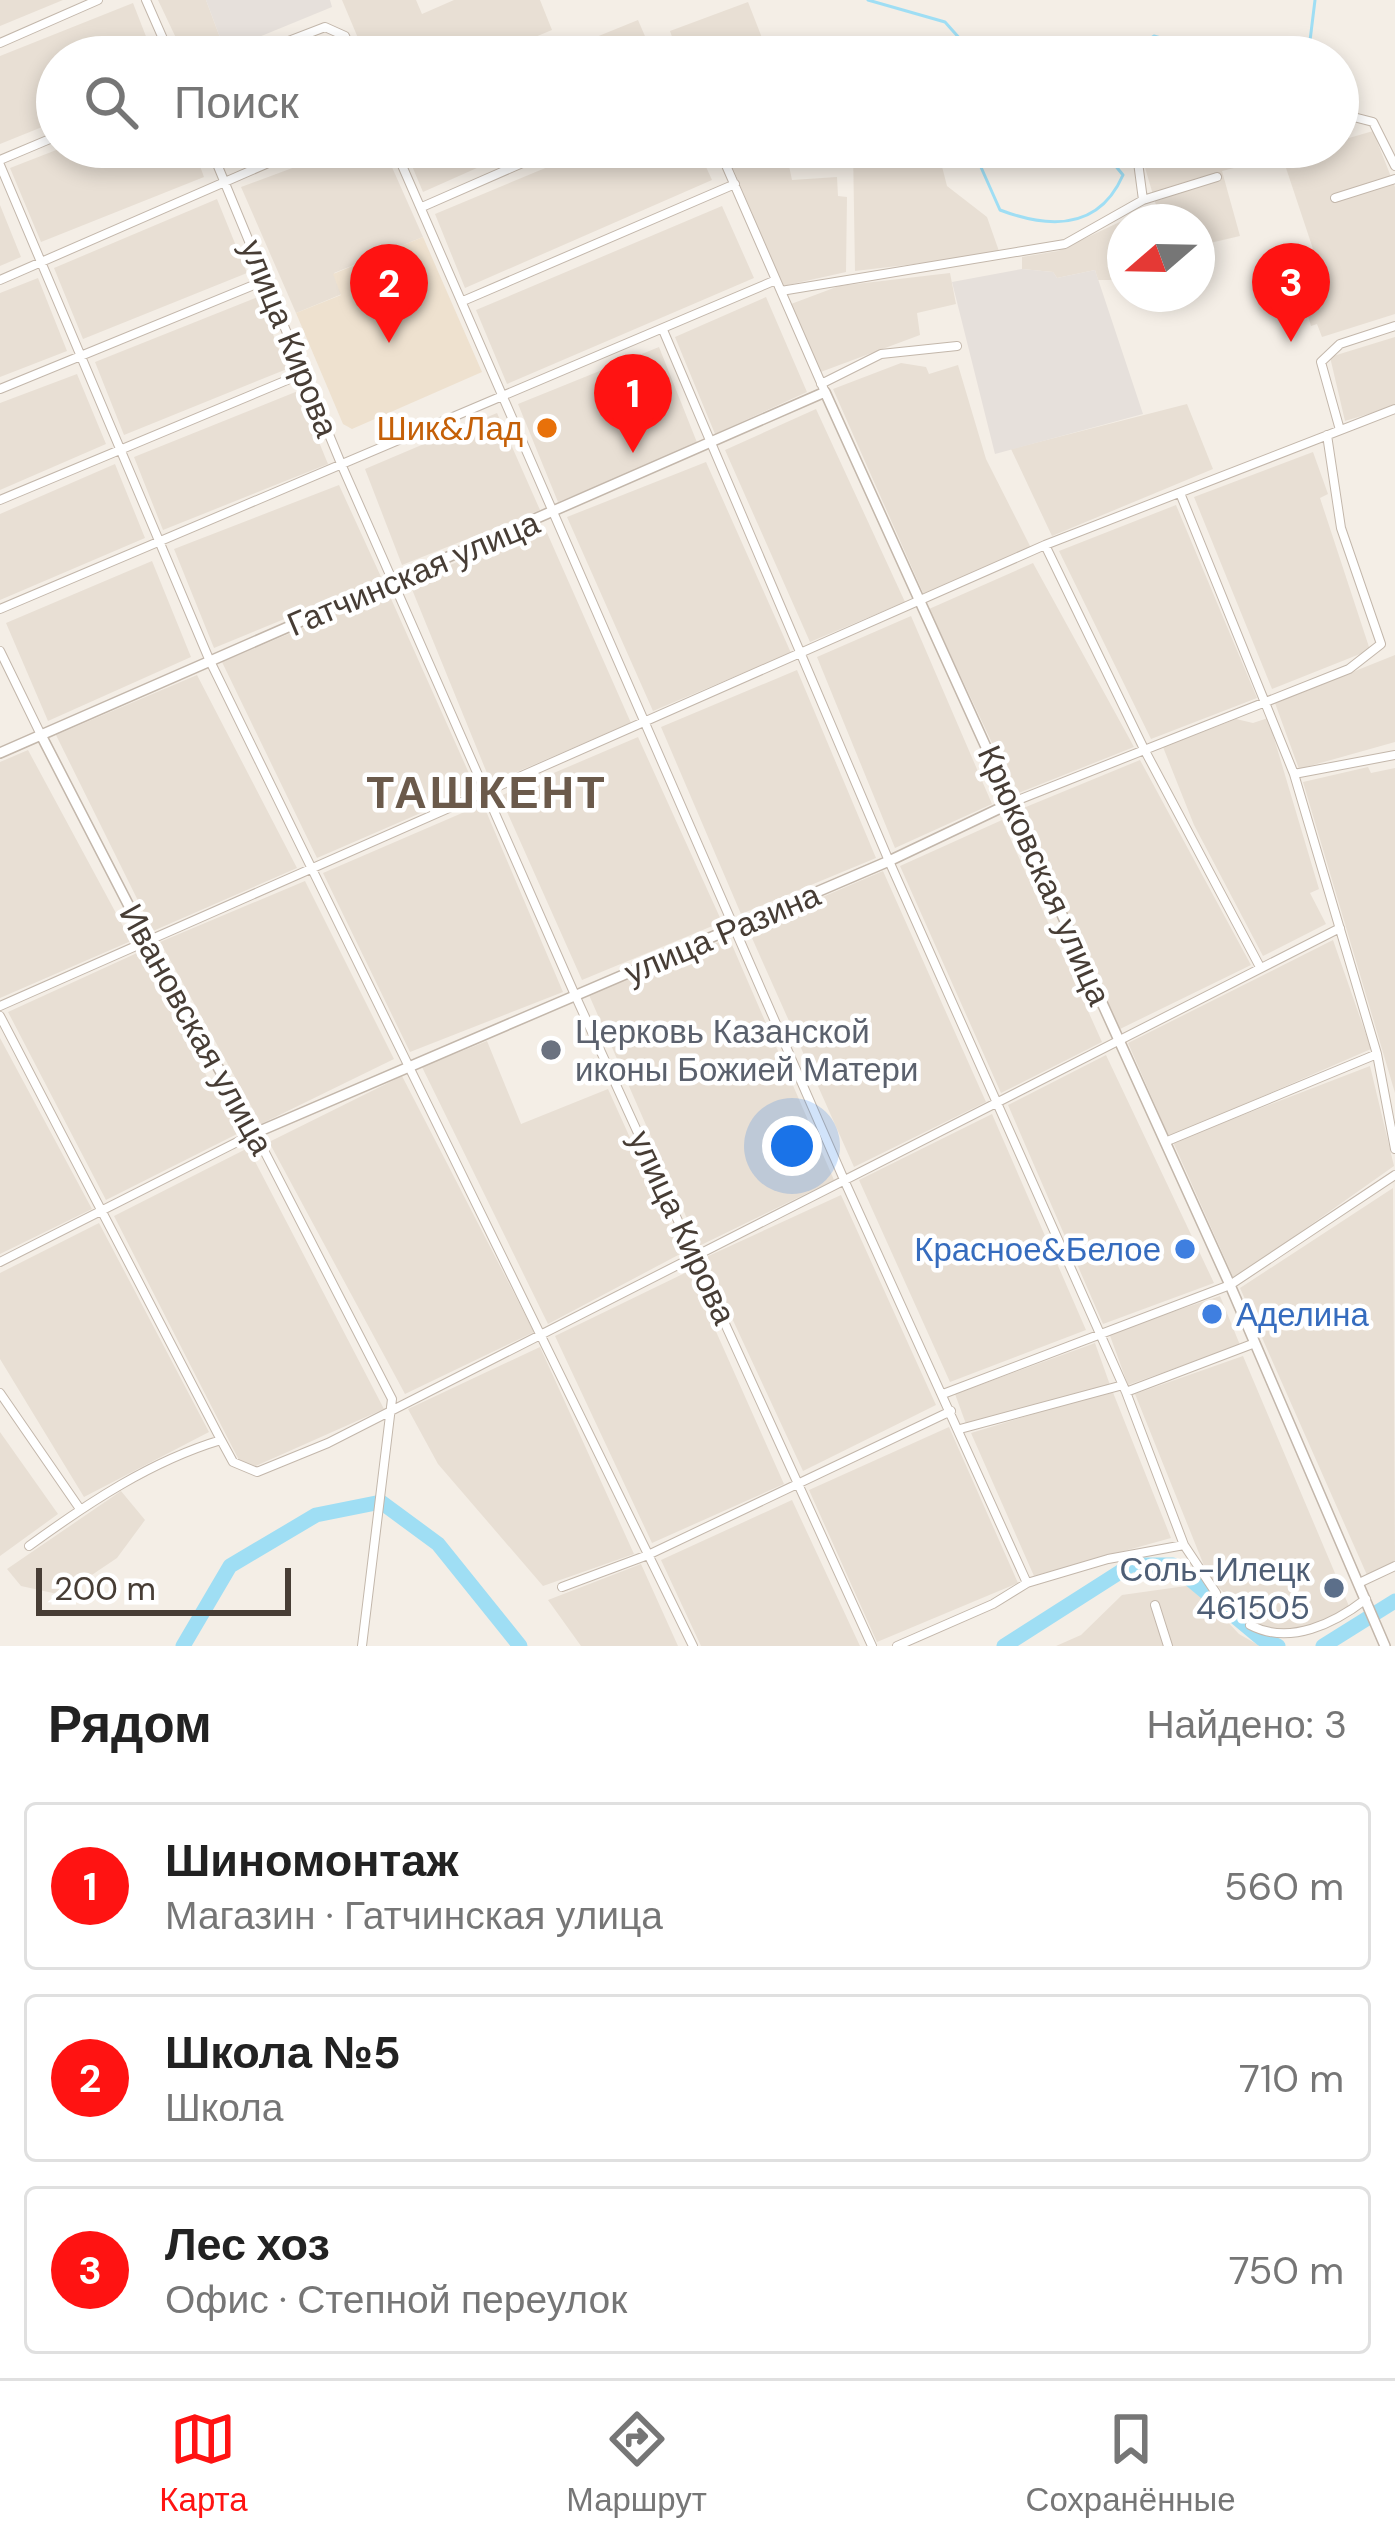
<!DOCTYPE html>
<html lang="ru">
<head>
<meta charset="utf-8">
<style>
  :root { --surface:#fff; --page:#f6f6f6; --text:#222; --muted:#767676; --line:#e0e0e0; --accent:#ff1312 }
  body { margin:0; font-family:"DM Sans",sans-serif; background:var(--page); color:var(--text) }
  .compass { position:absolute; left:1107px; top:204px; width:108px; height:108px; border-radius:50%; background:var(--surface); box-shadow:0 6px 18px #0003; rotate:250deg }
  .scale { position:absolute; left:36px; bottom:30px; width:255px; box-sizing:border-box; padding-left:12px; border:6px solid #473d35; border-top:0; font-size:33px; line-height:42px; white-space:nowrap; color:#473d35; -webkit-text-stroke:9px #fff; paint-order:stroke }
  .you { position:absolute; left:792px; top:1146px; width:42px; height:42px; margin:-30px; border:9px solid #fff; border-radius:50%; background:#1a73e8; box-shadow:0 0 0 18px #1a73e833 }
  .badge { display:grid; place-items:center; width:78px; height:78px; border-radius:50%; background:var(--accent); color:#fff; font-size:39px; font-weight:700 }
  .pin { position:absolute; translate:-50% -99px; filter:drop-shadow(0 3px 6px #0008) }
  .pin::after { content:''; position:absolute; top:63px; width:42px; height:36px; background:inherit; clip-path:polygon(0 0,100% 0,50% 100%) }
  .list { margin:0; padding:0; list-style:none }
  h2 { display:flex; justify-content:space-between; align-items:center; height:156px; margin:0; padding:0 48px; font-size:51px }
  h2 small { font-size:39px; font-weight:400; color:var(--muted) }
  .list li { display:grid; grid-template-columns:78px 1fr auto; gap:36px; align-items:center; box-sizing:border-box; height:168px; margin:0 24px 24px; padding:0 24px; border:3px solid var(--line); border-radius:12px }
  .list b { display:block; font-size:45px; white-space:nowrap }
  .list p { margin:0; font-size:39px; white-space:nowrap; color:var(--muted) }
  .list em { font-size:39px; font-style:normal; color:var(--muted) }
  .icon { flex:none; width:66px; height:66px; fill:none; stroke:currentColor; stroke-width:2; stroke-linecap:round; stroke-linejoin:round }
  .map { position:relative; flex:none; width:1395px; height:1646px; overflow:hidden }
  .search { position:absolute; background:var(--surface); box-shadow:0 6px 18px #0003; left:36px; right:36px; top:36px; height:132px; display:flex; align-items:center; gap:30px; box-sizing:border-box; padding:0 42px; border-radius:66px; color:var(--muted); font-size:45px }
  .sheet { height:732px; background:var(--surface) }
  nav { display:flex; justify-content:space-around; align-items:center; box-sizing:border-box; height:168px; border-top:3px solid var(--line); background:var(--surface); font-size:33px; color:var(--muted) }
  nav a { display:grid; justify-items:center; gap:6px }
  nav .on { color:var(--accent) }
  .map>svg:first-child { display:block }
  .residential { fill:#e8dfd4 }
  .industrial { fill:#e6e0db }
  .education { fill:#eee1cf }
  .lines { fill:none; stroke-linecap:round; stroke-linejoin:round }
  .stream { stroke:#9fdef4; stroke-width:3 }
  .river { stroke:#9fdef4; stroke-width:15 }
  .minor-casing { stroke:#c3b7ab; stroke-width:10 }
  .tertiary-casing { stroke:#c3b7ab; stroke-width:12 }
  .minor { stroke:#fff; stroke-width:8 }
  .tertiary { stroke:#fff; stroke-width:9 }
  .food-dot { fill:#e8710a; stroke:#fff; stroke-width:4.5 }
  .worship-dot { fill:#6b7280; stroke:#fff; stroke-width:4.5 }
  .shop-dot { fill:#3f7fe0; stroke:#fff; stroke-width:4.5 }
  .service-dot { fill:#5c6f8a; stroke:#fff; stroke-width:4.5 }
  .labels { text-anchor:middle; stroke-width:9; stroke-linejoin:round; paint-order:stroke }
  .street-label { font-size:33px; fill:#473d35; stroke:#fff }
  .food-label { font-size:33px; fill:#c56008; stroke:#fff; text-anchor:end }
  .worship-label { font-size:33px; fill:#5b616d; stroke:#fff; text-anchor:start }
  .shop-label { font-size:33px; fill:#366cbe; stroke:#fff; text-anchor:end }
  .service-label { font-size:33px; fill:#4e5e75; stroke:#fff; text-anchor:end }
  .district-label { font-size:45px; font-weight:bold; letter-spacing:3px; fill:#6b5a4b; stroke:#fff }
</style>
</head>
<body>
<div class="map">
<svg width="1395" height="1646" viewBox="0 0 1395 1646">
  <rect width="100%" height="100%" fill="#f4eee6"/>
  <path class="residential" d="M0,0H63L0,26Z
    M158,0H206L225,51L185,57Z
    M342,0H416L422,14L454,0H540L552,30L487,57H366Z
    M748,2L764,43L729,57H679L670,31Z
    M133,3L154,57H57V121L0,144V56Z
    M638,20L654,57H547Z
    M335,36L344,57H285Z
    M1343,120L1349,138L1373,131L1395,187V314L1322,337L1317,324L1311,326L1303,299L1309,284L1323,279L1282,156L1222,171L1240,236L1197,246V222H1125V280H1098L1095,270L1057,278L1053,272L1022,269V257L1058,251L1156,205L1139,147H1338V121Z
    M64,147H193L204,177L41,242L10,168Z
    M220,147H277L228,167Z
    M349,147H383L423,237L334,273L342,294L296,313L241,187Z
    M404,147H524L423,192Z
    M596,147H697L712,180L465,288L435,214Z
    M724,147H785L792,180L837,177L838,196L847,197L846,272L783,286Z
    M937,147L947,186L987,217L1000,254L855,271L853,148Z
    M217,199L247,273L83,339L54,268Z
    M0,205L21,257L0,266Z
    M722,206L754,278L507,384L476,310Z
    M950,273L956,304L917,313L920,335L818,373L791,304L839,286Z
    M38,278L67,351L0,377V293Z
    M258,297L287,369L124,435L95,362Z
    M766,297L807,392L715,434L675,337Z
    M1395,337V406L1345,421L1330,357Z
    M659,347L698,445L558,502L518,404Z
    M901,363L926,367L929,374L958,365L986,459L1031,548L924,595L833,389Z
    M77,374L106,444L0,490V403Z
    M298,391L328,464L163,530L134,457Z
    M1187,404L1213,469L1052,536L1011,449Z
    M816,409L905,602L810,642L725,450Z
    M497,413L540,510L402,565L365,469Z
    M1313,452L1328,494L1320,498L1370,650L1272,689L1194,497Z
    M706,462L791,653L653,711L567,517Z
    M115,464L145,538L0,600V514Z
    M339,485L382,579L214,648L174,549Z
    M1176,505L1257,698L1151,739L1059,551Z
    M544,526L631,723L491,783L409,582Z
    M152,561L191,657L48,721L6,623Z
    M1033,563L1134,747L1016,794L929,609Z
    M388,592L476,789L317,858L222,662Z
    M911,616L992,804L895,848L817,657Z
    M1395,655V742L1299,769L1275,703Z
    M797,670L876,858L741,914L661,727Z
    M197,675L297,868L153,931L56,735Z
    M1268,718L1319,889L1310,893L1326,924L1263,956L1194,825L1163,747L1236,719L1253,723Z
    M638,737L722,922L582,980L500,796Z
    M28,750L131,941L0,998V762Z
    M1140,760L1251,965L1120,1029L1021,809Z
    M1368,767L1371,773L1395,768V1093L1303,782Z
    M483,804L563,992L410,1052L323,873Z
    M1002,820L1102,1042L1001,1093L900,866Z
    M883,871L986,1102L854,1167L748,929Z
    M305,881L394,1059L261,1124L160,942Z
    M729,938L834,1180L699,1246L589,995Z
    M1333,940L1371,1049L1169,1137L1128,1043Z
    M137,953L239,1133L106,1200L8,1012Z
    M0,1038L92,1209L0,1254Z
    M487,1041L521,1124L608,1089L682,1253L548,1324L422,1067Z
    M1106,1055L1214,1283L1103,1324L1008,1105Z
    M1370,1066L1394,1166L1234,1279L1173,1142Z
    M402,1076L534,1332L405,1394L269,1142Z
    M992,1114L1086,1330L950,1382L859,1180Z
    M248,1148L384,1409L249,1469L242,1466L114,1216Z
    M1393,1188L1395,1561L1367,1575L1240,1288Z
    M841,1195L936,1405L803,1471L704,1258Z
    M99,1223L209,1432L84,1497L0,1359V1273Z
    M689,1271L784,1484L652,1543L555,1336Z
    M1220,1296L1240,1345L1128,1385L1109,1333Z
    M1095,1343L1110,1385L966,1424L955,1394Z
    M540,1347L634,1554L543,1586L438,1464L408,1409Z
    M1243,1356L1351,1611L1304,1629L1264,1632L1209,1578L1135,1394Z
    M1112,1390L1171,1538L1034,1576L971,1433Z
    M949,1427L1018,1583L877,1642L809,1490Z
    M0,1432L58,1514L0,1556Z
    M121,1491L145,1520L117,1558L62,1595L21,1586L7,1569Z
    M792,1500L860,1646H701L661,1560Z
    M641,1564L678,1646H581L548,1600Z
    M1193,1585L1239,1634L1260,1646H1056L1081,1635L1122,1595Z"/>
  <path class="industrial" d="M206,0H330L332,7L225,51Z
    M1022,269L1053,272L1057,278L1095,270L1143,414L995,454L952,282Z"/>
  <path class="education" d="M423,237L482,372L352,429L343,424L296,313L341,295L333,274Z"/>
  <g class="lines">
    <path class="stream" d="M868,0L945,22L969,49V57
      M1126,57L1154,36L1224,57
      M1308,57L1315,0
      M972,147L1000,210C1050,229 1099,230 1123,175L1100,147"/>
    <path class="river" d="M183,1646L230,1566L316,1515L381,1502L438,1544L520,1646
      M1004,1646L1131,1565H1173L1262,1639L1278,1646
      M1323,1646L1395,1601"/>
    <defs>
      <path id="minor" d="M146,0L171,57
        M0,43L98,0
        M247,57L325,27L345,36L354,57
        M516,57L531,50
        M740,57L764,48
        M1338,113L1373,122L1395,166
        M210,147L342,466L575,995L872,1646
        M394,147L845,1182L1027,1583
        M718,147L825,392
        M1136,147L1143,200
        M0,160L57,136
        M0,165L209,659L693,1646
        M1335,198L1395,179
        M422,207L559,147
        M0,280L305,147
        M781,291L1065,244L1143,200L1217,177
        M463,301L735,184
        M663,330L889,861L1126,1392L1184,1545L1216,1593
        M821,384L881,354L957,346
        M0,389L266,280
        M1340,430L1321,362L1340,344L1395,326
        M1180,493L1294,774L1377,1054L1395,1149
        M0,500L304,373
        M1045,545L1144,749L1260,967
        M0,609L776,280
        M0,651L41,735
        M1294,774L1395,755
        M1013,802L1349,669L1381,644L1341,528L1327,435
        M0,1006L1045,545L1395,409
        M0,1016L221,1440
        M1165,1142L1377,1054
        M0,1262L255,1133L392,1399L362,1646
        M1126,1392L1255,1343
        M0,1393L80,1509
        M943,1394L1230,1285L1395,1175
        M960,1429L1123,1385
        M29,1546C88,1503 151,1461 221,1440L233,1462L257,1472L328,1443L1340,928
        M1359,1583L1395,1566
        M562,1587L648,1555L951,1411
        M1155,1605L1168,1646
        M1250,1625C1290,1646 1335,1623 1366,1599
        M897,1646L993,1604L1027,1583L1108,1559L1184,1545"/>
      <path id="tertiary" d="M41,735L147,941L255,1133L889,861L1013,802
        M0,753L825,392L1230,1285L1385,1646"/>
    </defs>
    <use href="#minor" class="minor-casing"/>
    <use href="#tertiary" class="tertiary-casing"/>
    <use href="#minor" class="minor"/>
    <use href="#tertiary" class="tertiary"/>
  </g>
  <circle class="food-dot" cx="547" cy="428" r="12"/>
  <circle class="worship-dot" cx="551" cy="1050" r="12"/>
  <g class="shop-dot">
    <circle cx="1185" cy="1249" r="12"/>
    <circle cx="1212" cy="1314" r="12"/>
  </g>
  <circle class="service-dot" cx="1334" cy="1588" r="12"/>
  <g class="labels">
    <g class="street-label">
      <text transform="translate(290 338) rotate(68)" y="12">улица Кирова</text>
      <text transform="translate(413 573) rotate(-23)" y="12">Гатчинская улица</text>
      <text transform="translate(1045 875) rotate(66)" y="12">Крюковская улица</text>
      <text transform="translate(722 933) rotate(-23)" y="12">улица Разина</text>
      <text transform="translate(197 1029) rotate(61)" y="12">Ивановская улица</text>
      <text transform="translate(683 1227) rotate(65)" y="12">улица Кирова</text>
    </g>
    <g class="food-label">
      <text x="523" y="440">Шик&amp;Лад</text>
    </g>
    <g class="worship-label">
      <text x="575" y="1043">Церковь Казанской<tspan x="575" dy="38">иконы Божией Матери</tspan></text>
    </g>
    <g class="shop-label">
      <text x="1161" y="1261">Красное&amp;Белое</text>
      <text x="1236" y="1326" text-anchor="start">Аделина</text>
    </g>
    <g class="service-label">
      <text x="1310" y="1581">Соль-Илецк<tspan x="1310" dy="38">461505</tspan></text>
    </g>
    <g class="district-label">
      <text x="487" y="808">ТАШКЕНТ</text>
    </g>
  </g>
</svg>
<svg class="compass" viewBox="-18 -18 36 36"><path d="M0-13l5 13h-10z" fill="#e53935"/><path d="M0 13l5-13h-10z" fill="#767676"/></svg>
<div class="scale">200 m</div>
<div class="you"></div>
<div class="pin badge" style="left:633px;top:453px">1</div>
<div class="pin badge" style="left:389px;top:343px">2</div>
<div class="pin badge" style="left:1291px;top:342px">3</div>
<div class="search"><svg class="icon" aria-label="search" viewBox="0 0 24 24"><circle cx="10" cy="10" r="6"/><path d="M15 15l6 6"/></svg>Поиск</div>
</div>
<section class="sheet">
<h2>Рядом<small>Найдено: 3</small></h2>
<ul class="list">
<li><span class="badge">1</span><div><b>Шиномонтаж</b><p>Магазин · Гатчинская улица</p></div><em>560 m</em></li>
<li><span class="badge">2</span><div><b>Школа №5</b><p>Школа</p></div><em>710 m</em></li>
<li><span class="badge">3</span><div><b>Лес хоз</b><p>Офис · Степной переулок</p></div><em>750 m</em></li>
</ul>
</section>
<nav>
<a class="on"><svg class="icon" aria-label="map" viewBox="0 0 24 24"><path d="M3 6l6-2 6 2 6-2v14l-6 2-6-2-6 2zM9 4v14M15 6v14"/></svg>Карта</a>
<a><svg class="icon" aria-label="directions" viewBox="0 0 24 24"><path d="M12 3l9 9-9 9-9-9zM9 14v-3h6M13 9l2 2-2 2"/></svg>Маршрут</a>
<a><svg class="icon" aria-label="saved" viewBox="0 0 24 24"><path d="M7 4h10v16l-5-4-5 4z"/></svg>Сохранённые</a>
</nav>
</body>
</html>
